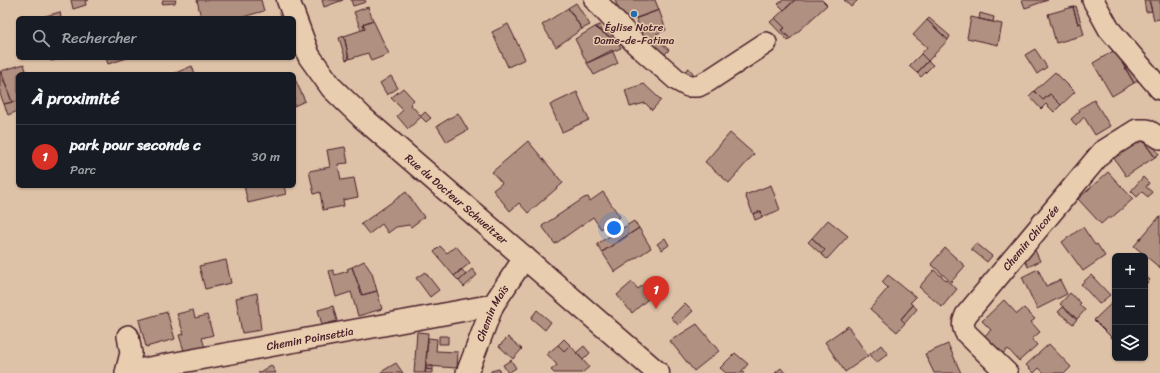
<!DOCTYPE html>
<html lang="fr">
<head>
<meta charset="utf-8">
<style>
  :root { --surface:#171b24; --page:#20242c; --text:#f1f3f6; --muted:#9ea1a6; --line:#363941; --accent:#d93025 }
  body { margin:0; font-family:Sriracha,sans-serif; background:var(--page); color:var(--text) }
  .controls { position:absolute; right:12px; bottom:12px; display:grid; overflow:hidden; border-radius:6px; box-shadow:0 1px 3px #0004 }
  .controls button { width:36px; height:36px; display:grid; place-items:center; padding:0; border:0; border-bottom:1px solid var(--line); background:var(--surface); color:var(--text); font:20px sans-serif }
  .you { position:absolute; left:614px; top:228px; width:14px; height:14px; margin:-10px; border:3px solid #fff; border-radius:50%; background:#1a73e8; box-shadow:0 0 0 6px #1a73e833 }
  .badge { display:grid; place-items:center; width:26px; height:26px; border-radius:50%; background:var(--accent); color:#fff; font-size:13px; font-weight:700 }
  .pin { position:absolute; translate:-50% -33px; filter:drop-shadow(0 1px 2px #0008) }
  .pin::after { content:''; position:absolute; top:21px; width:14px; height:12px; background:inherit; clip-path:polygon(0 0,100% 0,50% 100%) }
  .list { margin:0; padding:0; list-style:none }
  h2 { display:flex; justify-content:space-between; align-items:center; height:52px; margin:0; padding:0 16px; font-size:17px }
  h2 small { font-size:13px; font-weight:400; color:var(--muted) }
  .list li { display:grid; grid-template-columns:26px 1fr auto; gap:12px; align-items:center; box-sizing:border-box; height:64px; padding:0 16px; border-top:1px solid var(--line) }
  .list b { display:block; font-size:15px; white-space:nowrap }
  .list p { margin:0; font-size:13px; white-space:nowrap; color:var(--muted) }
  .list em { font-size:13px; font-style:normal; color:var(--muted) }
  .icon { flex:none; width:22px; height:22px; fill:none; stroke:currentColor; stroke-width:2; stroke-linecap:round; stroke-linejoin:round }
  .map { position:relative; flex:none; width:1160px; height:373px; overflow:hidden }
  .search { position:absolute; background:var(--surface); box-shadow:0 1px 3px #0004; left:16px; top:16px; width:280px; height:44px; display:flex; align-items:center; gap:10px; box-sizing:border-box; padding:0 14px; border-radius:6px; color:var(--muted); font-size:15px }
  .panel { position:absolute; background:var(--surface); box-shadow:0 1px 3px #0004; left:16px; top:72px; width:280px; height:116px; border-radius:6px }
  .map>svg:first-child { display:block }
  .building { fill:#b09080; stroke:#4a1f2b }
  .lines { fill:none; stroke-linecap:round; stroke-linejoin:round }
  .street-casing { stroke:#4a1f2b; stroke-width:24 }
  .secondary-casing { stroke:#4a1f2b; stroke-width:25 }
  .street { stroke:#e8cdaf; stroke-width:21 }
  .secondary { stroke:#e8cdaf; stroke-width:22 }
  .poi-dot { fill:#1f6fb2; stroke:#e8cdaf; stroke-width:1.5 }
  .labels { text-anchor:middle; stroke-width:3; stroke-linejoin:round; paint-order:stroke }
  .poi-label { font-size:11px; fill:#4a1f2b; stroke:#e8cdaf }
  .street-label { font-size:11px; fill:#4a1f2b; stroke:#e8cdaf }
</style>
</head>
<body>
<div class="map">
<svg width="1160" height="373" viewBox="0 0 1160 373">
  <rect width="100%" height="100%" fill="#dec2a7"/>
  <filter id="ink" filterUnits="userSpaceOnUse"><feTurbulence type="fractalNoise" baseFrequency=".025" numOctaves="2"/><feDisplacementMap in="SourceGraphic" scale="8" xChannelSelector="R" yChannelSelector="G"/><feConvolveMatrix kernelMatrix="1 2 1 2 8 2 1 2 1" color-interpolation-filters="sRGB"/></filter>
  <g filter="url(#ink)">
    <path class="building" d="M71,0H89L85,1L86,5L73,9Z
      M163,0H176L175,3L162,4Z
      M197,0H261L264,11L239,18H201Z
      M322,0H343L324,7Z
      M351,0H365L366,2L353,6Z
      M615,0H655L659,10L624,23Z
      M783,0H795L784,10L778,4Z
      M795,0H822L827,5L790,39L782,30L785,28L775,18Z
      M844,0H858L851,7Z
      M1022,0H1048L1025,8Z
      M1144,0H1149L1152,11L1146,12Z
      M1149,0H1160V19L1154,20Z
      M576,3L590,25L582,29L568,8Z
      M1076,6L1081,23L1078,24L1073,7Z
      M368,7L373,20L363,24L365,29L361,30L354,12Z
      M1073,7L1078,24L1081,23L1084,35L1056,43L1048,14Z
      M568,8L582,29L556,47L542,25Z
      M659,10L666,30L656,34L657,38L645,42L636,18Z
      M60,12L61,18H38Z
      M980,13L994,17L993,22L979,19Z
      M189,16V18H168V17Z
      M971,17L1002,24L998,45L967,38Z
      M775,18L785,28L782,30L790,39L788,41L770,22Z
      M929,18L950,36L948,40L927,20Z
      M373,20L389,54L371,61L368,53L349,59L344,36L365,29L363,24Z
      M927,20L948,40L928,61L921,54L927,47L913,35Z
      M508,24L525,59L508,67L492,32Z
      M600,25L603,33L595,27Z
      M595,27L618,42L621,48L587,63L575,39Z
      M612,29L618,42L603,33Z
      M344,36L349,59L346,60L339,38Z
      M658,40L669,50L661,58L650,48Z
      M1035,49L1047,67L1037,74L1025,55Z
      M612,50L618,63L594,75L587,63Z
      M1115,50L1134,83L1112,96L1093,63Z
      M921,54L928,61L917,73L909,66Z
      M50,58H64L51,61Z
      M106,58H127L108,64Z
      M928,61L933,65L921,77L917,73Z
      M1126,61L1138,81L1134,83L1122,63Z
      M24,64L27,74H18V101L12,102L1,71Z
      M192,66L195,74H173Z
      M689,68L695,76L688,81L682,73Z
      M0,71L12,102L4,104L0,94Z
      M1055,72L1075,92L1061,105L1050,94L1043,100L1034,91Z
      M391,76L398,88L387,95L380,83Z
      M295,79L305,101L294,106V80Z
      M644,84L661,100L652,110L645,103L630,107L625,90Z
      M403,88L414,100L410,104L421,116L425,112L431,118L426,122L421,117L408,129L397,116L403,110L391,98Z
      M1034,91L1043,100L1050,94L1061,105L1054,112L1046,104L1041,109L1029,96Z
      M577,92L589,120L562,132L550,105Z
      M1094,100L1110,126L1095,135L1084,117L1076,126L1071,119L1080,111L1079,109Z
      M18,101V111L8,115L4,104Z
      M458,113L468,130L447,142L437,126Z
      M730,133L754,154L729,183L705,162Z
      M1146,135L1159,154L1155,157L1141,138Z
      M1141,138L1155,157L1126,176L1113,157Z
      M528,141L563,183L528,213L519,203L510,211L493,190L502,183L492,172Z
      M345,147L348,163L338,164L341,180L354,178L358,197L343,200L344,206L323,210L320,192L314,194L309,171L330,167L327,150Z
      M1108,172L1133,199L1110,219L1109,217L1101,224L1078,199Z
      M1143,177L1149,183L1146,187L1152,192L1148,197L1142,192L1137,197L1131,191Z
      M771,185L780,210L762,217L761,211L753,214L745,195Z
      M244,186H284L286,194L248,203Z
      M406,192L424,217L411,227L409,225L396,227L388,233L382,224L369,234L361,224Z
      M603,192L620,217L601,229L593,217L555,244L542,226L584,198L588,197L590,201Z
      M761,211L762,217L755,220L753,214Z
      M1160,216V268L1134,246Z
      M828,220L848,236L827,259L821,254L825,250L812,238Z
      M634,221L639,228L602,252L597,244Z
      M1083,227L1095,245L1097,244L1105,256L1083,271L1062,242Z
      M639,228L651,248L615,272L602,252Z
      M665,238L669,245L662,250L657,244Z
      M812,238L825,250L821,254L808,242Z
      M976,243L992,256L987,262L971,249Z
      M440,246L447,253L456,246L470,263L454,276L434,252Z
      M945,248L965,266L951,282L931,264Z
      M1034,248L1040,261L1028,267L1022,254Z
      M226,260L231,283L205,289L199,266Z
      M364,261L372,273L377,291L362,295L352,267Z
      M352,267L362,295L377,291L382,309L358,316L351,292L336,297L329,271L333,270L335,275L348,271L347,269Z
      M461,269L466,274L459,281L454,276Z
      M472,269L477,275L464,287L459,281Z
      M1038,269L1046,286L1060,280L1067,294L1037,309L1022,277Z
      M934,270L957,289L942,307L919,287Z
      M425,272L439,290L430,297L416,278Z
      M888,275L916,297L910,303L913,305L901,319L905,323L897,332L870,309L888,288L882,282Z
      M1091,275L1110,295L1099,304L1081,284Z
      M1145,276L1150,280L1145,285Z
      M632,282L638,289L646,282L652,290L645,296L648,299L632,313L617,295Z
      M257,293L261,330L242,333L236,298Z
      M1070,293L1081,303L1079,305L1085,310L1077,319L1060,304Z
      M1004,300L1017,314L1024,308L1035,319L1031,322L1040,332L1032,339L1037,345L1019,361L1008,349L999,357L982,338L991,330L982,321Z
      M1115,300V341L1094,320Z
      M685,303L693,311L678,325L671,317Z
      M913,305L917,309L905,323L901,319Z
      M333,306L337,321L322,325L318,310Z
      M1063,307L1077,319L1073,324L1058,312Z
      M193,310L195,318L207,315L213,335L202,338L205,348L185,354L179,335L184,334L177,314Z
      M537,310L551,322L545,330L531,318Z
      M167,312L175,339L146,347L139,320Z
      M697,324L719,351L694,371L670,341Z
      M848,326L868,356L845,372L825,342Z
      M417,332L428,333L425,373H414Z
      M439,336H448V344H439Z
      M508,337L522,349L513,359L499,346Z
      M428,338L437,339L436,351L458,352L457,368L426,366Z
      M564,339L570,345L564,351L558,345Z
      M948,344L961,373H934L925,354Z
      M1049,344L1071,367L1065,373H1044L1039,368L1034,373L1026,365Z
      M558,345L564,351L570,345L589,367L582,373H554L551,370L557,365L547,354Z
      M881,345L888,354L876,363L870,354Z
      M584,346L590,353L583,360L576,353Z
      M735,353L748,364L742,371L744,373H726L720,368Z
      M511,360L516,368L508,373L503,365Z
      M396,363L403,373H381V372Z
      M271,365L276,373H258Z
      M426,366H433V370L426,369Z
      M781,368L785,373H775Z
      M426,369L433,370V373H425Z
      M499,369L500,373H491V371Z"/>
    <g class="lines">
      <defs>
        <g id="street">
          <path d="M595,0L636,44L677,80L688,86H698L708,81L766,43"/>
          <path d="M1093,0L1109,29L1160,89"/>
          <path id="s1" d="M127,372L493,305"/>
          <path d="M126,373L131,353L128,336"/>
          <path id="s2" d="M467,373L493,305L525,257"/>
          <path id="s3" d="M1007,373L966,333C962,326 963,322 966,315L1102,152L1137,130H1147L1160,138"/>
        </g>
        <g id="secondary">
          <path id="s4" d="M288,0L309,56L332,88L363,118L658,373"/>
        </g>
      </defs>
      <use href="#street" class="street-casing"/>
      <use href="#secondary" class="secondary-casing"/>
      <use href="#street" class="street"/>
      <use href="#secondary" class="secondary"/>
    </g>
  </g>
  <circle class="poi-dot" cx="634" cy="14" r="4"/>
  <g class="labels">
    <g class="poi-label">
      <text x="634" y="31">Église Notre<tspan x="634" dy="13">Dame-de-Fatima</tspan></text>
    </g>
    <g class="street-label">
      <text dy="4" stroke="none"><textPath href="#s4" startOffset="266">Rue du Docteur Schweitzer</textPath></text>
      <text dy="4" stroke="none"><textPath href="#s3" startOffset="177">Chemin Chicorée</textPath></text>
      <text dy="4" stroke="none"><textPath href="#s2" startOffset="65">Chemin Maïs</textPath></text>
      <text dy="4" stroke="none"><textPath href="#s1" startOffset="186">Chemin Poinsettia</textPath></text>
    </g>
  </g>
</svg>
<div class="controls">
<button>+</button>
<button>−</button>
<button><svg class="icon" aria-label="layers" viewBox="0 0 24 24"><path d="M12 4l9 5-9 5-9-5zM3 14l9 5 9-5"/></svg></button>
</div>
<div class="you"></div>
<div class="pin badge" style="left:656px;top:309px">1</div>
<div class="search"><svg class="icon" aria-label="search" viewBox="0 0 24 24"><circle cx="10" cy="10" r="6"/><path d="M15 15l6 6"/></svg>Rechercher</div>
<section class="panel">
<h2>À proximité<small></small></h2>
<ul class="list">
<li><span class="badge">1</span><div><b>park pour seconde c</b><p>Parc</p></div><em>30 m</em></li>
</ul>
</section>
</div>
</body>
</html>
